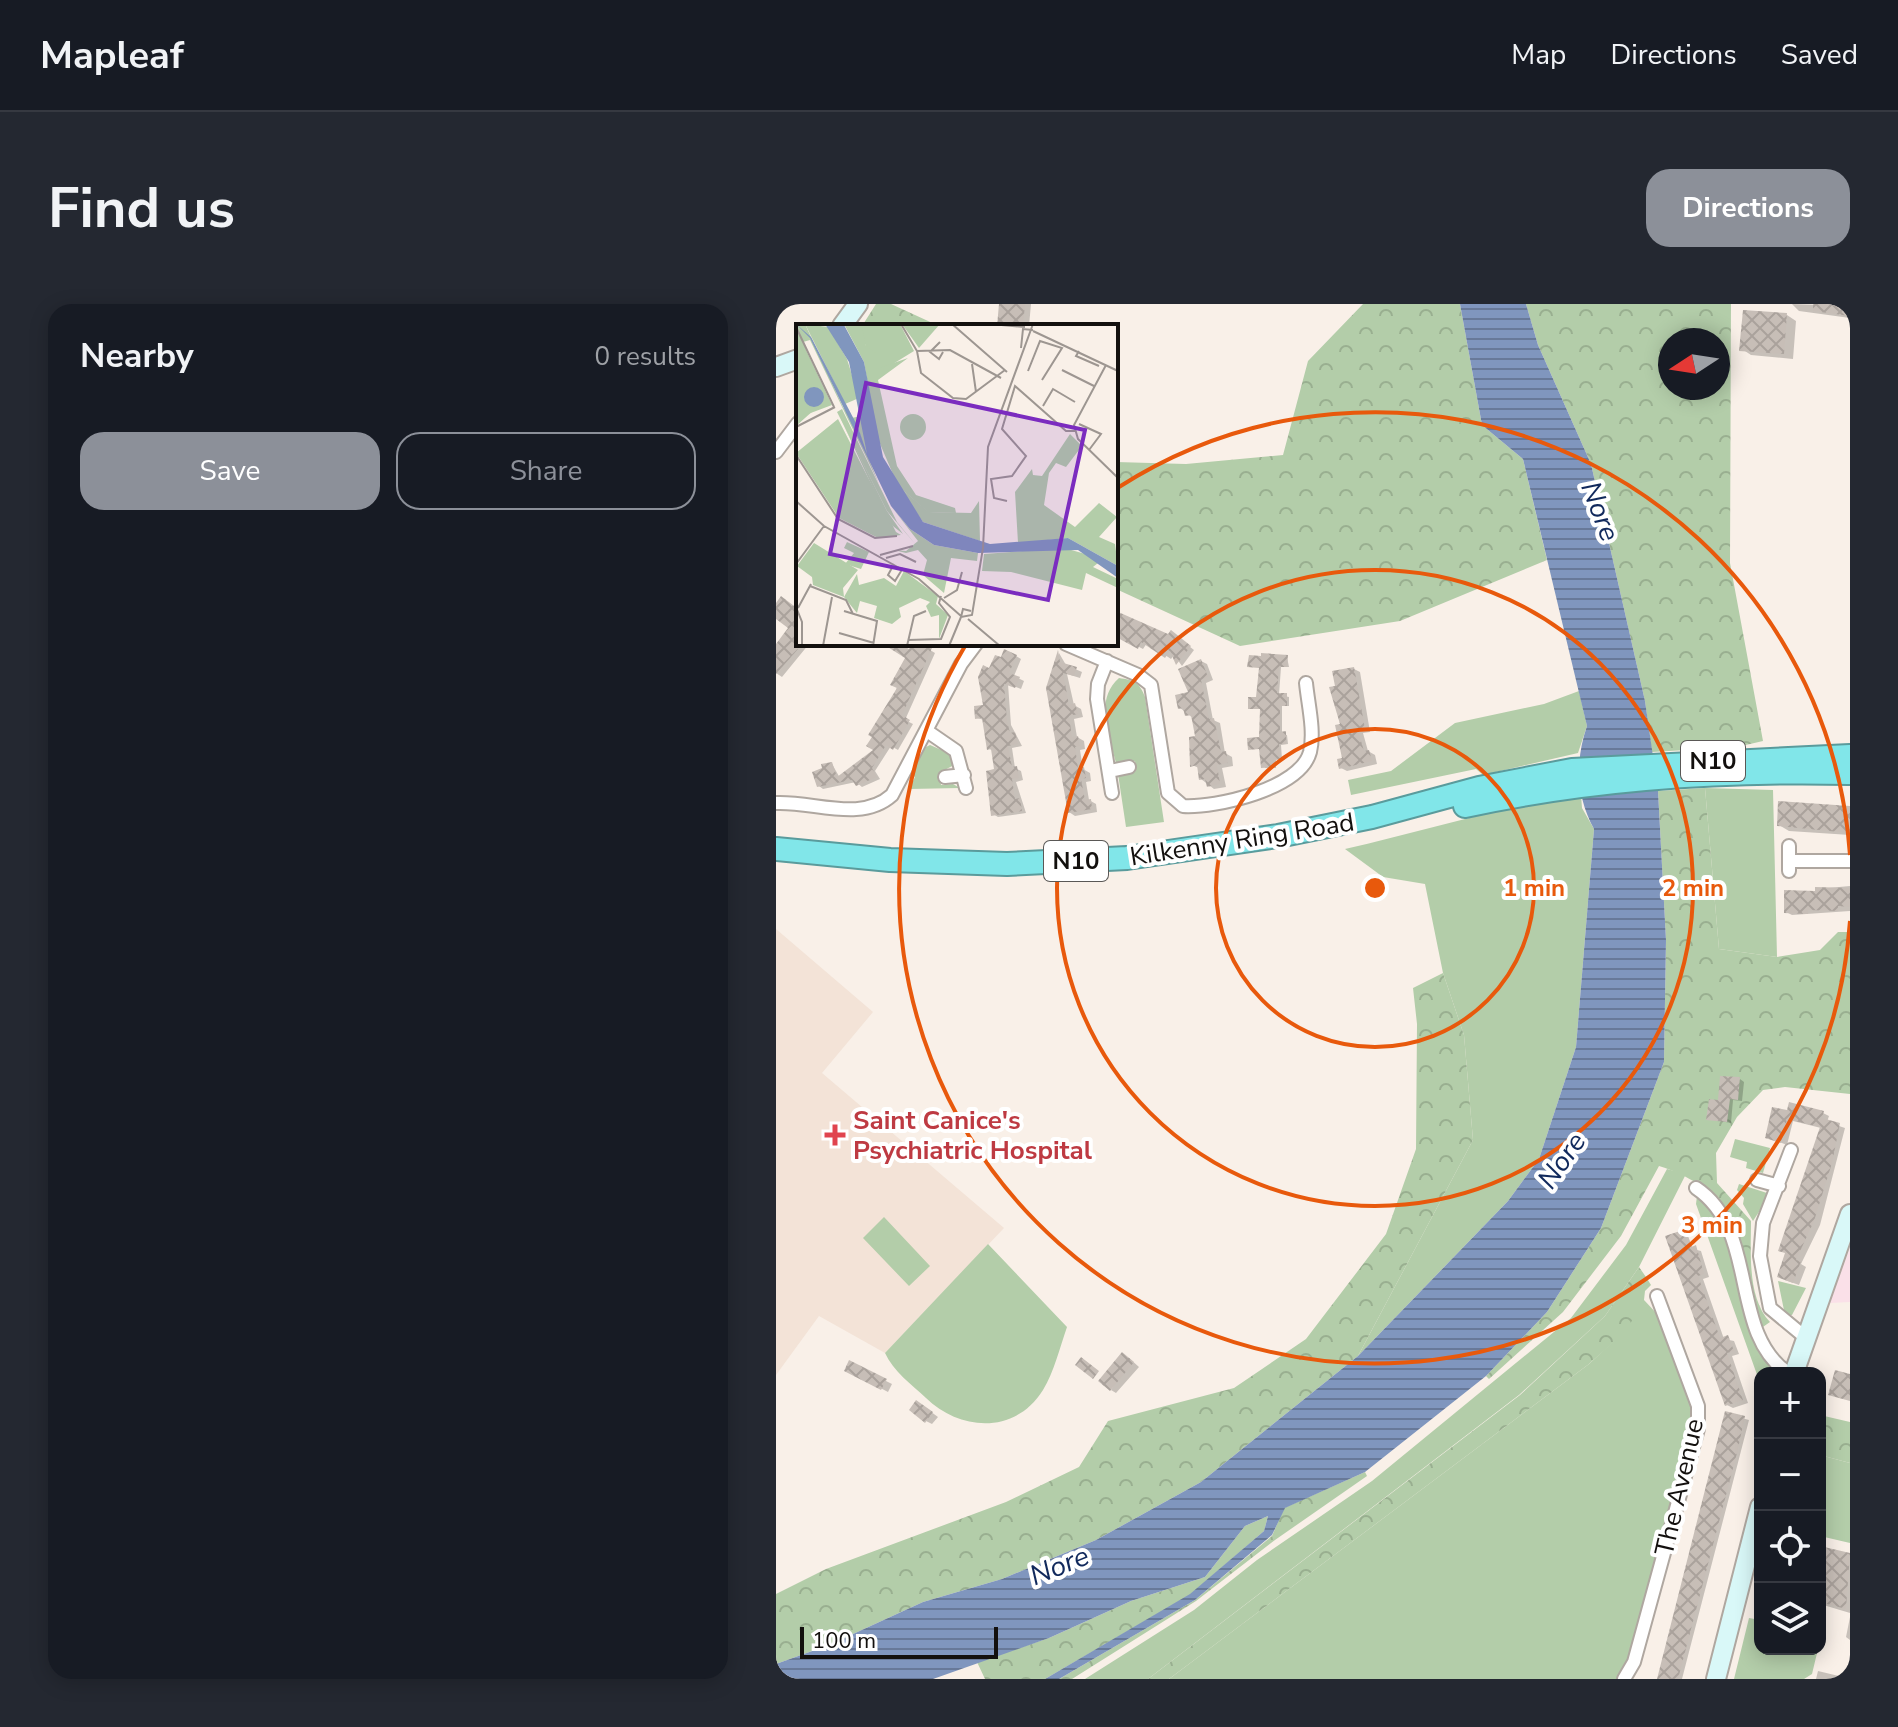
<!DOCTYPE html>
<html lang="en">
<head>
<meta charset="utf-8">
<style>
  :root { --surface:#171b24; --page:#242831; --text:#f1f3f6; --muted:#9ea1a6; --line:#363941; --accent:#8c9099 }
  body { margin:0; font-family:"Nunito Sans",sans-serif; background:var(--page); color:var(--text) }
  .controls { position:absolute; right:24px; bottom:24px; display:grid; overflow:hidden; border-radius:16px; box-shadow:0 4px 20px #0003 }
  .controls button { width:72px; height:72px; display:grid; place-items:center; padding:0; border:0; border-bottom:2px solid var(--line); background:var(--surface); color:var(--text); font:40px sans-serif }
  .compass { position:absolute; left:882px; top:24px; width:72px; height:72px; border-radius:50%; background:var(--surface); box-shadow:0 4px 20px #0003; rotate:258deg }
  .scale { position:absolute; left:24px; bottom:20px; width:198px; box-sizing:border-box; padding-left:8px; border:4px solid #13100e; border-top:0; font-size:22px; line-height:28px; white-space:nowrap; color:#13100e; -webkit-text-stroke:6px #fff; paint-order:stroke }
  .list { margin:0; padding:0; list-style:none }
  h2 { display:flex; justify-content:space-between; align-items:center; height:104px; margin:0; padding:0 32px; font-size:34px }
  h2 small { font-size:26px; font-weight:400; color:var(--muted) }
  .actions { display:flex; gap:16px; padding:24px 32px }
  .actions a { flex:1; padding:18px 0; border:2px solid var(--accent); border-radius:24px; text-align:center; font-size:28px; color:var(--accent) }
  .actions .main { background:var(--accent); color:#fff }
  .icon { flex:none; width:44px; height:44px; fill:none; stroke:currentColor; stroke-width:2; stroke-linecap:round; stroke-linejoin:round }
  .map { position:relative; flex:none; width:1074px; height:1375px; overflow:hidden; border-radius:24px }
  header { display:flex; align-items:center; gap:48px; box-sizing:border-box; height:112px; padding:0 40px; background:var(--surface); border-bottom:2px solid var(--line) }
  header strong { font-size:38px }
  nav { display:flex; gap:44px; margin-inline-start:auto; font-size:28px }
  .intro { display:flex; align-items:center; justify-content:space-between; box-sizing:border-box; height:192px; padding:0 48px }
  h1 { margin:0; font-size:56px }
  .button { padding:20px 36px; border-radius:24px; background:var(--accent); color:#fff; font-size:28px; font-weight:700 }
  main { display:flex; gap:48px; padding:0 48px }
  aside { flex:1; background:var(--surface); border-radius:24px; box-shadow:0 4px 20px #0003 }
  .map>svg:first-child { display:block }
  .commercial { fill:#fae0e8 }
  .built { fill:#f3e3d7 }
  .grass { fill:#b3cda9 }
  .forest { fill:url(#forest-crowns); fill-rule:evenodd }
  .water { fill:url(#water-rules) }
  .shadow { fill:#0003 }
  .building { fill:url(#building-cross-hatch) }
  .lines { fill:none; stroke-linecap:round; stroke-linejoin:round }
  .street-casing { stroke:#afa7a0; stroke-width:16 }
  .secondary-casing { stroke:#afa7a0; stroke-width:22 }
  .highway-casing { stroke:#5a9b9c; stroke-width:26 }
  .street { stroke:#fff; stroke-width:12 }
  .secondary { stroke:#d9f8f8; stroke-width:18 }
  .highway { stroke:#81e6e9; stroke-width:22 }
  .ring { fill:none; stroke:#e8590c; stroke-width:4 }
  .health-dot { fill:#e0444e; stroke:#fff; stroke-width:3 }
  .labels { text-anchor:middle; stroke-width:8; stroke-linejoin:round; paint-order:stroke }
  .shield { fill:#fff; stroke:#5a5856; stroke-width:2 }
  .shield-label { font-size:24px; font-weight:bold; fill:#13100e }
  .street-label { font-size:26px; fill:#13100e; stroke:#fff }
  .health-label { font-size:26px; font-weight:bold; fill:#be3a42; stroke:#fff; text-anchor:start }
  .water-label { font-size:28px; font-style:italic; fill:#11295c; stroke:#fff }
  .inset-road { fill:none; stroke:#9d9691; stroke-width:2 }
  .view { fill:#7b2cbf; fill-opacity:0.15; stroke:#7b2cbf; stroke-width:4 }
  .inset-edge { fill:none; stroke:#13100e; stroke-width:4 }
  .centre { fill:#e8590c; stroke:#fff; stroke-width:4 }
  .ring-label { font-size:24px; text-anchor:middle; font-weight:bold; fill:#e8590c; stroke:#fff; stroke-width:8; stroke-linejoin:round; paint-order:stroke }
</style>
</head>
<body>
<header>
<strong>Mapleaf</strong>
<nav><a>Map</a><a>Directions</a><a>Saved</a></nav>
</header>
<div class="intro"><h1>Find us</h1><a class="button">Directions</a></div>
<main>
<aside>
<h2>Nearby<small>0 results</small></h2>
<ul class="list">
</ul>
<div class="actions"><a class="main">Save</a><a>Share</a></div>
</aside>
<div class="map">
<svg width="1074" height="1375" viewBox="0 0 1074 1375">
  <defs>
    <pattern id="forest-crowns" width="20" height="18" patternUnits="userSpaceOnUse" patternTransform="scale(2)"><rect width="20" height="18" fill="#b3cda9"/><path d="M2 6a3 3 0 1 1 6 0M12 15a3 3 0 1 1 6 0" fill="none" stroke="#99af90"/></pattern>
    <pattern id="water-rules" width="6" height="5" patternUnits="userSpaceOnUse" patternTransform="scale(2)"><rect width="6" height="5" fill="#8096be"/><path d="M0 2.5h6" fill="none" stroke="#687999"/></pattern>
    <pattern id="building-cross-hatch" width="8" height="8" patternUnits="userSpaceOnUse" patternTransform="scale(2)"><rect width="8" height="8" fill="#c7beb7"/><path d="M0 0l8 8M0 8l8-8" fill="none" stroke="#aaa29c"/></pattern>
  </defs>
  <rect width="100%" height="100%" fill="#f9f0e8"/>
  <path class="commercial" d="M1074,944V998L1054,999L1066,965Z"/>
  <path class="built" d="M0,625L97,708L46,769L228,924L109,1049L43,1012L0,1071Z"/>
  <path class="grass" d="M343,374C358,376 364,379 369,393L388,518L350,523L342,470L360,467L359,457L340,459C333,431 318,396 343,374Z
    M803,387L811,422L802,449L707,471L700,465L575,491L572,476L615,467L679,419L768,400Z
    M154,441L177,451L178,461L163,469L165,481L177,480L184,484L133,485L139,473L133,468L150,443Z
    M929,484L997,486L1001,653L943,645Z
    M805,491L806,504L818,525L800,743L763,855L732,897L582,1052L697,836L688,731L667,669L649,580L607,573L569,545C648,527 726,502 805,491Z
    M959,835L994,844L987,869L970,864L971,858L954,853Z
    M891,865L910,870L863,963L829,1012L743,1091L372,1375H309L418,1306L481,1256L596,1177L795,1014L850,941Z
    M963,880L991,889L992,894L977,917L967,900L968,894L961,886Z
    M921,892L945,915L966,996L996,1069H984V1079L920,900Z
    M108,913L154,962L133,982L87,934Z
    M212,940L291,1023C284,1043 278,1068 267,1086C239,1131 184,1127 150,1094C136,1081 117,1067 109,1049Z
    M870,973L875,981L869,987L868,996L883,1012L917,1106L915,1128L853,1357L841,1375H393L813,1060L839,1036Z
    M1002,977L1030,984L1016,1011H1009Z
    M1044,1151L1074,1159V1239L1044,1232Z
    M973,1314L984,1316V1345H1042L1036,1370L1028,1375H958Z"/>
  <path class="forest" d="M100,0H115L163,22H86Z
    M587,0H684L706,121L747,155L771,256L624,317L464,342L340,285V158L410,160L507,151L532,57Z
    M750,0H955L954,259L987,437L961,443L876,448L869,397L815,160L762,41ZM894,36H942V84H894Z
    M929,484L943,645L1001,653L1044,646L1062,628H1074V790L1009,783L987,786L961,813L940,849L941,879L975,917C975,948 971,994 994,1018L984,1025C967,952 966,887 883,862L845,932L787,1008L713,1075L710,1072L771,1008L825,924L888,758L890,636L882,487Z
    M667,669L688,731L697,836L582,1052L425,1178L320,1236L226,1275L147,1298L53,1341L0,1360V1290L50,1265L230,1198L303,1163L332,1117L458,1084L530,1035L610,930L640,845L641,720L637,684Z
    M863,963L870,973C863,985 865,993 861,1005C856,1026 828,1046 813,1060L393,1375H372L744,1091L829,1012Z
    M1044,1111L1074,1118V1159L1044,1151Z
    M589,1168L591,1172L499,1236L420,1297L296,1375H283L419,1296L496,1232L508,1204Z
    M492,1212L488,1227L414,1291L269,1375H209L201,1358L273,1334L355,1297L429,1273L469,1222Z"/>
  <path class="water" d="M684,0H750L762,41L815,160L869,397L882,487L890,636L888,758L825,924L771,1008L710,1072L589,1168L509,1204L496,1231L419,1296L283,1375H269L414,1290L488,1227L492,1212L469,1222L429,1273L355,1297L273,1334L157,1375H0V1360L53,1341L147,1298L226,1275L320,1236L425,1178L582,1052L732,897L763,855L800,743L818,525C800,492 799,457 811,422L747,155L706,121Z"/>
  <path class="shadow" d="M225,0H255L253,22H223Z
    M1016,0L1074,2V14L1023,7Z
    M968,8L1011,11L1020,17L1017,55L975,51L966,45Z
    M0,303L22,306V340H33L6,373L0,369V343L14,324L0,313Z
    M340,309L393,333L400,332L418,346L406,362L398,351L395,355L371,339L367,345L340,331Z
    M109,340H120L134,347L138,340H157L154,346L159,349L129,416L137,420L122,446L115,442L99,467L104,475L86,483L80,478L47,485L43,482L56,460L64,474L100,446L131,353Z
    M283,349L290,361L306,368L304,374L291,370L298,401L305,405L307,413L298,415L301,433L308,437L309,445L304,446L307,465L314,469L315,477L310,478L313,496L320,500L321,508L299,512L293,508L272,384Z
    M240,352L245,355L238,372L248,377L245,385L232,380L235,421L246,442L236,444L239,464L245,467L247,476L240,478L250,509L222,513L217,510L220,467L217,447L212,444L208,416L201,414L209,403L226,356Z
    M511,353L513,363H505L503,391L513,393V402H506V430L511,431L512,440L505,441L506,455L500,456V464H489L485,445H474L485,435L486,405L474,404L482,395L485,364Z
    M425,357L431,360L437,376L430,379L437,416L444,419L449,449L456,453L457,462L446,464L450,483L438,485L425,475L423,464L416,461L421,434L418,415L403,403L414,390Z
    M578,365L584,368L594,428L587,429L592,447L599,451L601,460L571,467L565,464L569,455L561,383Z
    M1074,504V531L1013,527L1003,521Z
    M1074,582V607L1016,611L1010,608L1041,589V585Z
    M964,775L968,778L966,797L957,796L955,819L933,815Z
    M1012,809H1047L1053,812L1051,818L1069,824L1044,921L1025,960L1030,963L1023,981L1009,976L1045,824L1017,817L1011,841L991,833Z
    M906,928L912,932L917,945L925,947L933,973L927,975L948,1035L958,1037L963,1050L956,1052L972,1099L957,1104L951,1101Z
    M353,1054L363,1063L340,1089L335,1086Z
    M74,1059L116,1080L112,1088L70,1066Z
    M147,1102L162,1113L156,1120L150,1117Z
    M951,1110L973,1116L906,1375H883Z
    M1046,1245L1074,1251V1309L1044,1300Z
    M1074,1313V1336L1070,1333Z
    M1042,1367L1067,1373L1070,1375H1040Z"/>
  <path class="building" d="M223,0H249L247,22H221Z
    M1037,0H1074V12L1037,7Z
    M967,6L1011,9L1008,50L963,47Z
    M5,292L22,305V345L0,370V340L12,324L0,315V299Z
    M340,307L392,330L395,326L415,342L400,361L394,347L389,354L365,338L362,345L340,333Z
    M107,340H124L133,345L135,340H148L156,344L126,411L134,416L117,446L110,441L96,464L101,473L80,482L76,476L41,483L36,468L46,464L45,460L56,458L61,473L97,446L90,442L96,433L92,431L121,384L114,381L129,354Z
    M228,345L241,351L233,369L244,373L239,384L228,380L231,417L234,429L239,428L242,440L232,442L236,463L241,462L243,474L236,475L239,495L244,494L246,507L215,512L210,467L218,465L215,445L211,446L206,414L199,415L198,402L207,401L202,373L207,361L213,364L219,351L225,353Z
    M282,346L284,358L301,363L298,372L287,369L293,401L299,399L302,410L293,412L296,433L302,432L304,442L299,443L302,464L308,463L310,474L305,475L309,496L315,495L316,505L292,509L270,384Z
    M485,349L512,351L511,363H503L501,389H511V402H504V428L510,427V440H503L504,455H498L499,463L485,464L483,445L472,446L471,434L483,433L484,405H472V393H480L483,364L471,363L473,351L485,352Z
    M425,355L432,373L425,376L433,415L438,414L445,448L450,447L452,459L441,461L444,480L431,483L429,475L423,476L421,461L414,463L413,433L419,432L415,411L409,412L407,404L402,405L399,391L412,388L402,365Z
    M578,363L589,425L582,427L588,447L593,446L596,457L563,465L561,455L566,454L559,421L564,420L553,383L559,382L556,367Z
    M1002,497L1074,502V529L1001,522Z
    M1039,583L1074,584V603L1062,602V607L1032,606V610L1008,609V586L1039,587Z
    M944,772L964,773L962,796L954,795L951,818L930,816L933,795L942,796Z
    M1013,798L1048,807L1044,822L1046,814L1064,819L1056,859L1038,917L1020,956L1025,957L1017,979L1001,973L1009,949L1002,947L1044,823L1011,815L1005,839L989,834L996,803L1011,806Z
    M907,926L913,944L920,941L928,970L922,972L944,1034L952,1031L958,1047L951,1049L967,1096L949,1102L889,932Z
    M346,1048L358,1058L334,1087L322,1077Z
    M305,1053L323,1067L317,1075L299,1061Z
    M73,1056L111,1075L105,1086L68,1067Z
    M1059,1066L1074,1070V1097L1052,1091Z
    M140,1096L157,1108L149,1119L133,1106Z
    M949,1107L969,1112L961,1149L902,1375H881Z
    M1044,1242L1074,1249L1070,1305L1044,1298Z"/>
  <g class="lines">
    <defs>
      <path id="street" d="M0,148L22,119
        M290,340L362,371L375,381L392,489L407,502C440,504 524,485 534,448C539,427 532,400 530,379
        M331,357L322,380L321,395L336,489
        M151,427L180,447L190,484
        M334,467L353,463
        M169,473L188,471
        M0,499C38,497 85,519 116,491L185,360L200,340
        M1013,557H1074
        M1013,567V542
        M1015,846L987,919L984,952L994,1004L1029,1033
        M981,876L1003,882
        M920,884C984,927 952,1028 1012,1069
        M848,1375L858,1358L922,1125V1102L881,992"/>
      <path id="secondary" d="M66,22L82,0
        M0,63L22,55
        M1018,1069L1074,910
        M940,1375L984,1203"/>
      <path id="highway" d="M689,502C814,475 946,466 1074,469
        M0,545L114,556L231,560L351,554L502,532L596,513L703,484L796,466L1074,452"/>
    </defs>
    <use href="#street" class="street-casing"/>
    <use href="#secondary" class="secondary-casing"/>
    <use href="#highway" class="highway-casing"/>
    <use href="#street" class="street"/>
    <use href="#secondary" class="secondary"/>
    <use href="#highway" class="highway"/>
  </g>
  <g class="ring">
    <circle cx="599" cy="584" r="159"/>
    <circle cx="599" cy="584" r="318"/>
    <path d="M1074 617A476 476 0 1 1 189 342M343 183A476 476 0 0 1 1074 551"/>
  </g>
  <path class="health-dot" d="M55 819h8v8h8v8h-8v8h-8v-8h-8v-8h8z"/>
  <g class="labels">
    <g class="shield">
      <rect x="905" y="437" width="64" height="40" rx="6"/>
      <rect x="268" y="537" width="64" height="40" rx="6"/>
    </g>
    <g class="shield-label">
      <text x="937" y="465">N10</text>
      <text x="300" y="565">N10</text>
    </g>
    <g class="street-label">
      <text transform="translate(466 535) rotate(-9)" y="9">Kilkenny Ring Road</text>
      <text transform="translate(903 1183) rotate(-77)" y="9">The Avenue</text>
    </g>
    <g class="health-label">
      <text x="77" y="825">Saint Canice's<tspan x="77" dy="30">Psychiatric Hospital</tspan></text>
    </g>
    <g class="water-label">
      <text transform="translate(825 207) rotate(69)" y="10">Nore</text>
      <text transform="translate(785 856) rotate(-55)" y="10">Nore</text>
      <text transform="translate(283 1261) rotate(-22)" y="10">Nore</text>
    </g>
  </g>
  <g transform="translate(20 20)">
    <rect width="322" height="322" fill="#f9f0e8"/>
    <path d="M9,0L32,3L51,35L63,74L49,80ZM104,0L118,27L79,51L63,1ZM106,0H144L123,24ZM46,85L101,198L120,221L91,187L41,88ZM104 103a13 13 0 1 1 26 0a13 13 0 1 1-26 0ZM42,95L100,208L105,211L82,214L43,194L0,129ZM102,162L133,188L175,189L183,177L184,217L127,198ZM51,218L73,228L65,245L49,240L58,229L48,224ZM108,247L142,272L140,280L152,291L143,315V291L135,293L130,282L134,278L124,274L103,284L105,293L96,300L78,294L81,282L64,277L61,289L48,273L61,250L63,261L88,254L100,262Z" fill="#b3cda9"/>
    <path d="M0,0H9L47,83L61,103L67,121L62,103L55,94L66,92L72,131L80,143L72,133L83,160L14,16L7,18L27,78L0,102ZM48,0L66,2L70,22L80,29V45L112,34L82,56L101,142L120,171L159,184L160,189L132,188L102,162L82,115L68,38ZM44,93L91,187L107,210L93,199ZM274,110L286,122L270,143L260,139L253,149L248,181L279,203L303,179L321,193L303,213L319,220L322,242L272,214L222,219L219,168L236,145L237,151L246,152ZM95,182L114,205L138,221L182,229L181,237L155,234L148,269L127,251L131,236L122,226L110,229L98,226L110,227L122,217ZM268,224L293,231L302,239L297,243L322,255V264L290,249L286,266L215,248L186,247L188,230Z" fill="#b3cda9"/>
    <path d="M0,5L36,81L12,90L0,102ZM18,219L62,246L47,264L48,273L17,261L16,253L1,242Z" fill="#b3cda9"/>
    <path d="M0,0L15,13L62,103L71,130L53,38L29,0L48,1L68,38L87,133L127,198L194,220L272,214L322,242V254L282,226L182,229L138,221L114,205L95,182L14,14ZM8 73a10 10 0 1 1 20 0a10 10 0 1 1-20 0Z" fill="#8096be"/>
    <path class="inset-road" d="M105,0L121,27L125,49L157,74L170,75L209,46M156,0L211,48M194,0L229,3M0,3L38,83M237,7L322,47M144,18L134,28L143,35L147,28M225,24L227,5L237,6M121,27L154,26L205,54M283,27L280,32L303,42M176,40L180,68M310,41L278,101L282,115L322,154M266,46L298,62M232,47L244,17L266,24L246,56M247,82L257,65L279,78M283,100L305,110L293,126M0,103L39,83M0,131L42,195L79,214L101,212M0,177L28,202L123,255L165,292M211,177L198,174L195,155L216,152L230,132L206,105L219,62L270,107H279M84,231L117,222M90,234L104,230L120,238M0,240L28,202M98,240L92,251L99,257L107,244M14,262L50,276L57,290M148,274L161,266L166,248M0,283L6,298V322M2,284L15,260M48,287L81,297L77,322M175,287L167,285L165,293L176,291L187,224L192,123L237,0M172,295L204,322M43,309L78,319M112,316L145,315L154,293L143,279L145,272M27,322L36,273M111,322L118,292L130,287M153,322L165,293"/>
    <path class="view" d="M70,59L289,106L252,276L34,230Z"/>
    <rect width="322" height="322" class="inset-edge"/>
  </g>
  <circle cx="599" cy="584" r="12" class="centre"/>
  <g class="ring-label">
    <text x="758" y="592">1 min</text>
    <text x="917" y="592">2 min</text>
    <text x="936" y="929">3 min</text>
  </g>
</svg>
<div class="controls">
<button>+</button>
<button>−</button>
<button><svg class="icon" aria-label="locate" viewBox="0 0 24 24"><circle cx="12" cy="12" r="6"/><path d="M12 2v4M12 18v4M2 12h4M18 12h4"/></svg></button>
<button><svg class="icon" aria-label="layers" viewBox="0 0 24 24"><path d="M12 4l9 5-9 5-9-5zM3 14l9 5 9-5"/></svg></button>
</div>
<svg class="compass" viewBox="-18 -18 36 36"><path d="M0-13l5 13h-10z" fill="#e53935"/><path d="M0 13l5-13h-10z" fill="#9ea1a6"/></svg>
<div class="scale">100 m</div>
</div>
</main>
</body>
</html>
